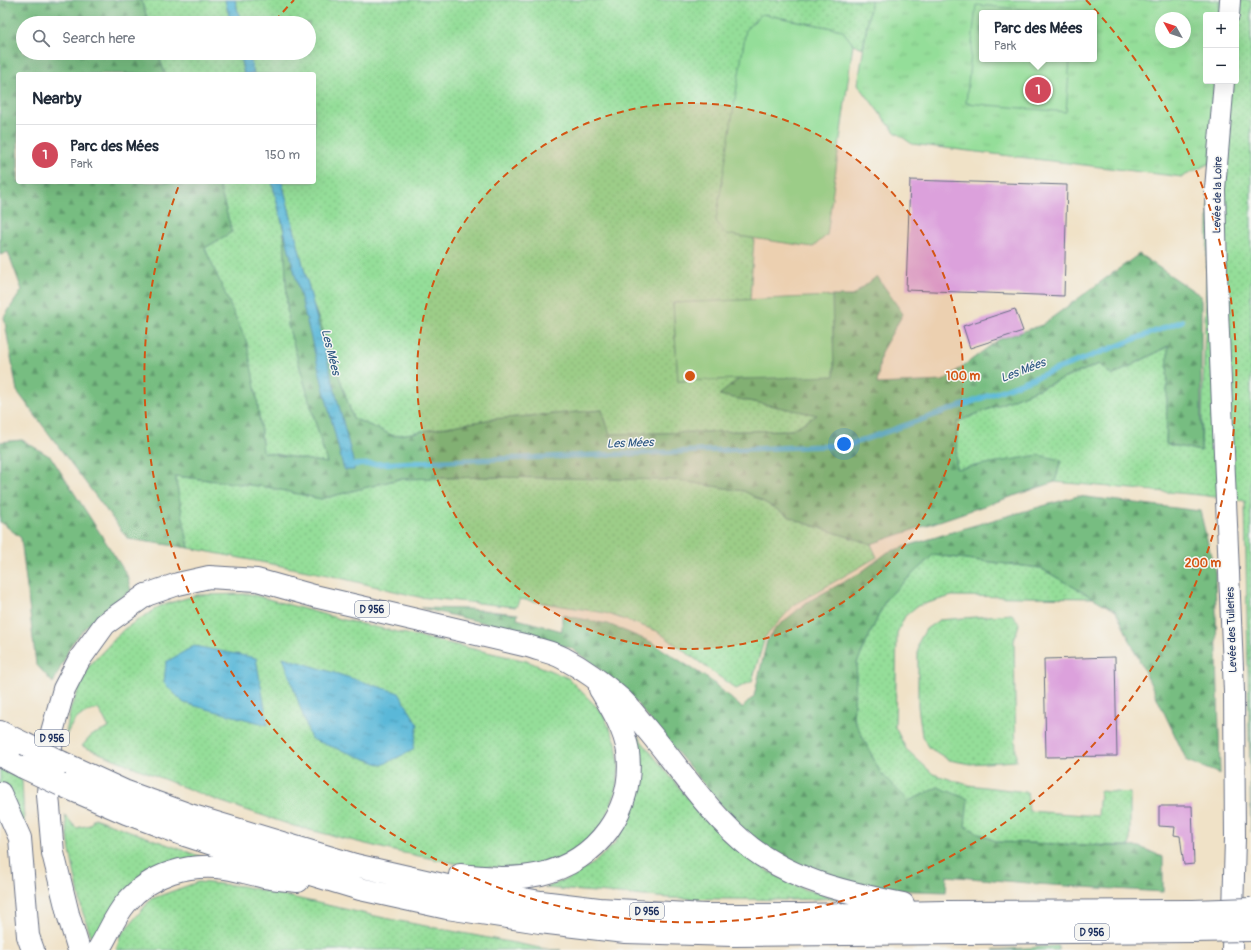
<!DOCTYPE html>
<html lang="en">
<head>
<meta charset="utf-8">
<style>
  :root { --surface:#fff; --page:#f2f2f3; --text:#1f2937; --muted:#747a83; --line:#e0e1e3; --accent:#d1495b }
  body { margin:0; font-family:Pangolin,sans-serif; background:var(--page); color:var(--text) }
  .controls { position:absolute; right:12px; top:12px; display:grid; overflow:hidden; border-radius:4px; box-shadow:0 4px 16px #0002 }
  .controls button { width:36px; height:36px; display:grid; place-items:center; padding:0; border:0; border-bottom:1px solid var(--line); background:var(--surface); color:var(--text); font:20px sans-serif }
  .compass { position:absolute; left:1155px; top:12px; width:36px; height:36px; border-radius:50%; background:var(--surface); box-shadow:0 4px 16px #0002; rotate:310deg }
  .you { position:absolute; left:844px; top:444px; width:14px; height:14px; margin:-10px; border:3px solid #fff; border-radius:50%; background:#1a73e8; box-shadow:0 0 0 6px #1a73e833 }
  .badge { display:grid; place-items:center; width:26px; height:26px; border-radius:50%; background:var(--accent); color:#fff; font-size:13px; font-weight:700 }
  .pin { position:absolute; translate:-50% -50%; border:2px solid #fff; box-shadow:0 1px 4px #0006 }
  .popup { position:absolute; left:979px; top:10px; width:118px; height:52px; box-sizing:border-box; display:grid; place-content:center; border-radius:4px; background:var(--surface); filter:drop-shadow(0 1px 3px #0005); font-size:13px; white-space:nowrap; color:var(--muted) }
  .popup b { font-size:15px; color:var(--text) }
  .popup::after { content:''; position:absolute; left:50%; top:100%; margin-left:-8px; border:8px solid transparent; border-top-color:var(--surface) }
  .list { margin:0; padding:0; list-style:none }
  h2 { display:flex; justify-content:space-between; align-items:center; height:52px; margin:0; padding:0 16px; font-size:17px }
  h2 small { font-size:13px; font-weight:400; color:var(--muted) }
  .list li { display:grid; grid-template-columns:26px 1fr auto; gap:12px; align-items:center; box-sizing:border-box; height:60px; padding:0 16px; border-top:1px solid var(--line) }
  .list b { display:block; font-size:15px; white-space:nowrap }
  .list p { margin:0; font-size:13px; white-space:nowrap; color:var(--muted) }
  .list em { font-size:13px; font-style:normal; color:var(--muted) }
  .icon { flex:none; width:22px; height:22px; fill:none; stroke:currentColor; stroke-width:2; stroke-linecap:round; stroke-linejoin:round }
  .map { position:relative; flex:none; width:1251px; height:950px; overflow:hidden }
  .search { position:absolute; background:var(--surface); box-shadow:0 4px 16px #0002; left:16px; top:16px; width:300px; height:44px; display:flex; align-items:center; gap:10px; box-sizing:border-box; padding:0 14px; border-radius:22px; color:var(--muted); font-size:15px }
  .panel { position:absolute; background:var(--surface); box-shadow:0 4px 16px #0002; left:16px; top:72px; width:300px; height:112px; border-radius:4px }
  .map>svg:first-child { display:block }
  .grass { fill:url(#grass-dots); stroke:#58867c }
  .forest { fill:url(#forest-firs); stroke:#497670 }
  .park { fill:url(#park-tufts); stroke:#58867c; fill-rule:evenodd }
  .garden { fill:#94de99; stroke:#58867c }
  .water { fill:url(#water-ripples); stroke:#3a749b }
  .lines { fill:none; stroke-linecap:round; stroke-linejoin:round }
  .stream { stroke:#5ab8d8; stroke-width:5.5 }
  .building { fill:#dca1dc }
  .minor-casing { stroke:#666e83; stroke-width:22 }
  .primary-casing { stroke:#666e83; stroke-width:24 }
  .trunk-casing { stroke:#666e83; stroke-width:24 }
  .minor { stroke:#fff; stroke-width:20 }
  .primary { stroke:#fff; stroke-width:22 }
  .trunk { stroke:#fff; stroke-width:22 }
  .trunk-bridge-casing { stroke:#666e83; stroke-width:24; stroke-linecap:butt }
  .trunk-bridge { stroke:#fff; stroke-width:22 }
  .ring { fill:none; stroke:#d45514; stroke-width:2; stroke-dasharray:7 5 }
  .labels { text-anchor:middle; stroke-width:3; stroke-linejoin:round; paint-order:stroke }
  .shield { fill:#f6f6f2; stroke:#5d6b8a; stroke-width:1 }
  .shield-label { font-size:10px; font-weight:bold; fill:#1b2f5e }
  .street-label { font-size:11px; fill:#1b2f5e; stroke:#f6f6f2 }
  .water-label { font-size:12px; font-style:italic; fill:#2e5883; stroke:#f6f6f2 }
  .centre { fill:#d45514; stroke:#f6f6f2; stroke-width:2 }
  .ring-label { font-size:12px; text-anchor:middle; font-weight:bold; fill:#d45514; stroke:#f6f6f2; stroke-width:3; stroke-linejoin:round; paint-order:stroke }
</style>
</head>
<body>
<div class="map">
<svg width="1251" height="950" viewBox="0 0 1251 950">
  <defs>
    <pattern id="grass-dots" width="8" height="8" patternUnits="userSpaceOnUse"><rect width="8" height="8" fill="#94de99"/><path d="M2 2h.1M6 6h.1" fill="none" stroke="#7fbf86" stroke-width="1.8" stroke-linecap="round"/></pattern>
    <pattern id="forest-firs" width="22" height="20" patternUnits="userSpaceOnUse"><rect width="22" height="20" fill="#77bd81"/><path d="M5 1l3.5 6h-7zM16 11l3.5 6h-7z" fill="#619a6d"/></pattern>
    <pattern id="park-tufts" width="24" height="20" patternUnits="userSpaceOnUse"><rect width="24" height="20" fill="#94de99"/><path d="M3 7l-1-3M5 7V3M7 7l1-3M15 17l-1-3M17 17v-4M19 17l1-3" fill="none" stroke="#7fbf86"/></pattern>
    <pattern id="water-ripples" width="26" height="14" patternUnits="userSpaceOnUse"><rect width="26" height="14" fill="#5ab8d8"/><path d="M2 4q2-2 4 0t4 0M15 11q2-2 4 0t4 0" fill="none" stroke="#4a96b2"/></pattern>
  </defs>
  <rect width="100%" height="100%" fill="#f6f6f2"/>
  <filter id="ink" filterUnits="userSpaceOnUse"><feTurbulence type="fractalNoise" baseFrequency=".025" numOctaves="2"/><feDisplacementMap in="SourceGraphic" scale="8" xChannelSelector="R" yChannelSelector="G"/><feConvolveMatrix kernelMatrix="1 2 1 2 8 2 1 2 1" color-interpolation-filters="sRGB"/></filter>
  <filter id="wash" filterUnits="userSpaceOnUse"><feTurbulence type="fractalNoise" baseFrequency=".012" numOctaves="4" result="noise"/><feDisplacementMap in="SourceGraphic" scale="16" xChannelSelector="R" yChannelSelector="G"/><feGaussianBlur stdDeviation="0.9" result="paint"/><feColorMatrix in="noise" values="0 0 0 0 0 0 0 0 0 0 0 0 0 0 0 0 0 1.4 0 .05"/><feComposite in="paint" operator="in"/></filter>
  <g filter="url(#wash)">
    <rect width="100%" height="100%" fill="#f0e2c7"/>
    <path class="grass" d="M141,0H225L231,23H149Z
      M235,0H871L863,48L853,44L842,30L762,14L746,29L725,234L754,238L750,300L673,303L678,381L739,379L720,395L818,415L791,430L610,434L602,410L493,419L394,436L353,418L328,343L313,304L282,182H314V74H254L249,53H309V23H241Z
      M1219,0H1251V832L1245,501L1200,495L1055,482L1061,460L956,469L957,422L1100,364L1112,376L1169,346L1166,444L1201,451L1210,163L1215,81H1236V15H1218Z
      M158,53H239L244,74H165Z
      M218,182H272L284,232L288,325L327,463L263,452L257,398L205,248L232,232Z
      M174,476L267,487L321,499L399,479L490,477L675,480L744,491L798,521L871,544L877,557L794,605L765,637L752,681L736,689L657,631L605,613L520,599L516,607L419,597L328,575L189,548Z
      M933,555L1040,568L1093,598L952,596L917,606L905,616L897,633L895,727L906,749L933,774L968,785L1027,792L1029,811L1098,816L1100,791L1130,793V846L997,842L965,826L938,787L909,802L880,772L853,717L857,663L886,599Z
      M250,594L344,620L527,661L568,678L602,712L616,742L619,769L615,794L604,822L585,844L555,864L513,868L473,867L394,851L294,826L213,799L82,746L92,735L109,728L104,718L98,709C78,714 73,720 65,738L71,707L89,666L124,629L160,606L197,595Z
      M1012,614L1019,624L1014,641L1016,761L970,764L949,760L928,747L922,736L918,706V643L926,629L939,620Z
      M633,731L688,798L722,836L766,870L803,889L838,898L790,900L670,898L545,888L572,877L594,863L615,843L633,811L639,776L640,753Z
      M0,769L22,780L25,839L0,787Z
      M65,815L76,828L90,825L94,818L202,857L171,864L93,941L82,910L70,851Z
      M198,882L242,886L389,919L551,950H561H116L121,935L151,899Z
      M1058,946L1059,950H993Z"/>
    <path class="forest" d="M0,0H141L149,23H23V53H158L165,74H18V182H218L232,232L205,248L247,343L257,398L263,452L327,463L288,325L284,232L328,343L353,418L394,436L493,419L602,410L610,434L791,430L817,415L719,395L739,379L834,375L832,296H852L877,276L903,314L881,352L877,384L943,381L998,340L1042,325L1139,254L1201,296V451L1166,444L1168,346L1112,376L1099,364L957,422L956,469L1039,455L1061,460L1055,482L871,544L798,521L744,491L675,480L490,477L399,479L321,499L267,487L175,476L189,548L128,539L73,466L17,391L4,317L22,290L8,252L0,255Z
      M22,440L51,457L127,575L131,591C124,596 116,600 110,605C99,614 69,641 67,654L53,683L36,664L21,538L1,522H0V442Z
      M1078,496L1200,511L1215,572L1220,774L1187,761L1116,611L1040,568L933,555L886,599L857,663L853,717L880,772L909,801L938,787L968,799L965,826L997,842L1140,847L1163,857V892L1051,885L947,876L946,892L866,889L805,872L751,841L622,686L571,648L489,624L421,608L469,609L518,614L517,619L562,631V615L608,624L651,642L710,680L742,708L754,696L767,641L776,628L807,602L860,573L888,552L965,528Z"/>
    <path class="park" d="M871,0H1219V15H1206V81H1215L1210,163L1182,177L912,144L895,132L881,115L858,84ZM982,13H1094V59H982ZM1161,18H1185V42H1161Z"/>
    <path class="garden" d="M976,5L1057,13H982V59H1070L1066,112L966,103Z
      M762,14L842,30L853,44L827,235L813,247L725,234L716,221L746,29Z
      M832,296L834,376L678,381L673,303Z"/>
    <path class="water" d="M225,0H235L241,23H231Z
      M239,53H249L254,74H244Z
      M272,182H282L354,465V470H345L343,466Z
      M194,646L256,658L268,725L184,703L164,683L166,662Z
      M283,657L399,693L418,725L413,750L382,765L311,739Z"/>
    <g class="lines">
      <path class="stream" d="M349,465L849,445L969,403L1182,321"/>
    </g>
    <g id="blocks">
      <path class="building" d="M910,180L1067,185L1064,296L906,290Z
        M1015,309L1023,331L970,348L963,326Z
        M1115,657L1117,756L1046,757L1044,659Z
        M1159,806H1192L1194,864L1184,865L1180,836L1174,835L1175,827L1159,826Z"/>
    </g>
  </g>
  <g filter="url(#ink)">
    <use href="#blocks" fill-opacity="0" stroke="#666e83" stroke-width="1"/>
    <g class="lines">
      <defs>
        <path id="minor" d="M1229,15L1230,0
          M1224,81L1215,189L1218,310L1234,692L1235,838L1232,950"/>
        <path id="primary" d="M79,950L68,914L53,853L48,795L52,732L64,689L79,660L105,624L146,595"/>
        <path id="trunk" d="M146,595L178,584L209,577L257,580L314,596L528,646C539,650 552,652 563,658C584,669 604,684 622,700C630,708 638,718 645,727C680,768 709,815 751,848C796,882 849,893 903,904
          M0,732L25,744
          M0,755L23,767
          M63,763L124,791L193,816L355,865L456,888L541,902L599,909L705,915H802L944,912L1193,911
          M61,785L126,813L182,834L234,851L360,889L447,908L540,922L625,932L733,935L1193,931
          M0,793L20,838L28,936L33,950
          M460,875C488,878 514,880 541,874C597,861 635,810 628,752C625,730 612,709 600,689
          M98,950C108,935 114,917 126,903C151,873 189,863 226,868C239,870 251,874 264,877C275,879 287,880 298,881"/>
      </defs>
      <use href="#minor" class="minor-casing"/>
      <use href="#primary" class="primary-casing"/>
      <use href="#trunk" class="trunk-casing"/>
      <use href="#minor" class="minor"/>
      <use href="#primary" class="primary"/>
      <use href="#trunk" class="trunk"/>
      <defs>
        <path id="trunk-bridge" d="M25,744L63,763
          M23,767L61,785
          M1193,911L1251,909
          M1193,931L1251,930"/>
      </defs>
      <use href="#trunk-bridge" class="trunk-bridge-casing"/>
      <use href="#trunk-bridge" class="trunk-bridge"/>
    </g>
  </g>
  <circle cx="690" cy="376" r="273" fill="#d45514" fill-opacity=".12"/>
  <g class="ring">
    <circle cx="690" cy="376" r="273"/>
    <path d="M275 21A546 546 0 0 1 294 0M1086 0A546 546 0 1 1 179 185"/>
  </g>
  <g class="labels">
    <g class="shield">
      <rect x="355" y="601" width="34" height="16" rx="3"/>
      <rect x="35" y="730" width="34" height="16" rx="3"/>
      <rect x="630" y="903" width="34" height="16" rx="3"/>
      <rect x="1075" y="924" width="34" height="16" rx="3"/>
    </g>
    <g class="shield-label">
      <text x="372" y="613">D 956</text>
      <text x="52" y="742">D 956</text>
      <text x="647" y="915">D 956</text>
      <text x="1092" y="936">D 956</text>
    </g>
    <g class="street-label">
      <text transform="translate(1217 195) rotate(-89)" y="4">Levée de la Loire</text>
      <text transform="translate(1231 630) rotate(-92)" y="4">Levée des Tuileries</text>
    </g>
    <g class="water-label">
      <text transform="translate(331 352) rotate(76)" y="4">Les Mées</text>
      <text transform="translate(1023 370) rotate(-21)" y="4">Les Mées</text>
      <text transform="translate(630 443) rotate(-2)" y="4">Les Mées</text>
    </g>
  </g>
  <circle cx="690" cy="376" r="6" class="centre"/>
  <g class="ring-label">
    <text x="963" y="380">100 m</text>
    <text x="1203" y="567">200 m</text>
  </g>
</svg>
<div class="controls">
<button>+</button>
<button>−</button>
</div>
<svg class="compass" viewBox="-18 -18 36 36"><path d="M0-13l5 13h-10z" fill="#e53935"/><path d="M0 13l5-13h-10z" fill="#747a83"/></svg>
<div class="you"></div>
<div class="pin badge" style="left:1038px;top:90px">1</div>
<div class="popup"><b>Parc des Mées</b>Park</div>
<div class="search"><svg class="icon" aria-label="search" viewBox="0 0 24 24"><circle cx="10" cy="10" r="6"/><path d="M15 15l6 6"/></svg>Search here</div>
<section class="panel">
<h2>Nearby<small></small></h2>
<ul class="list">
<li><span class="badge">1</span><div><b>Parc des Mées</b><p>Park</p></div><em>150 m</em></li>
</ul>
</section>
</div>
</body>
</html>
